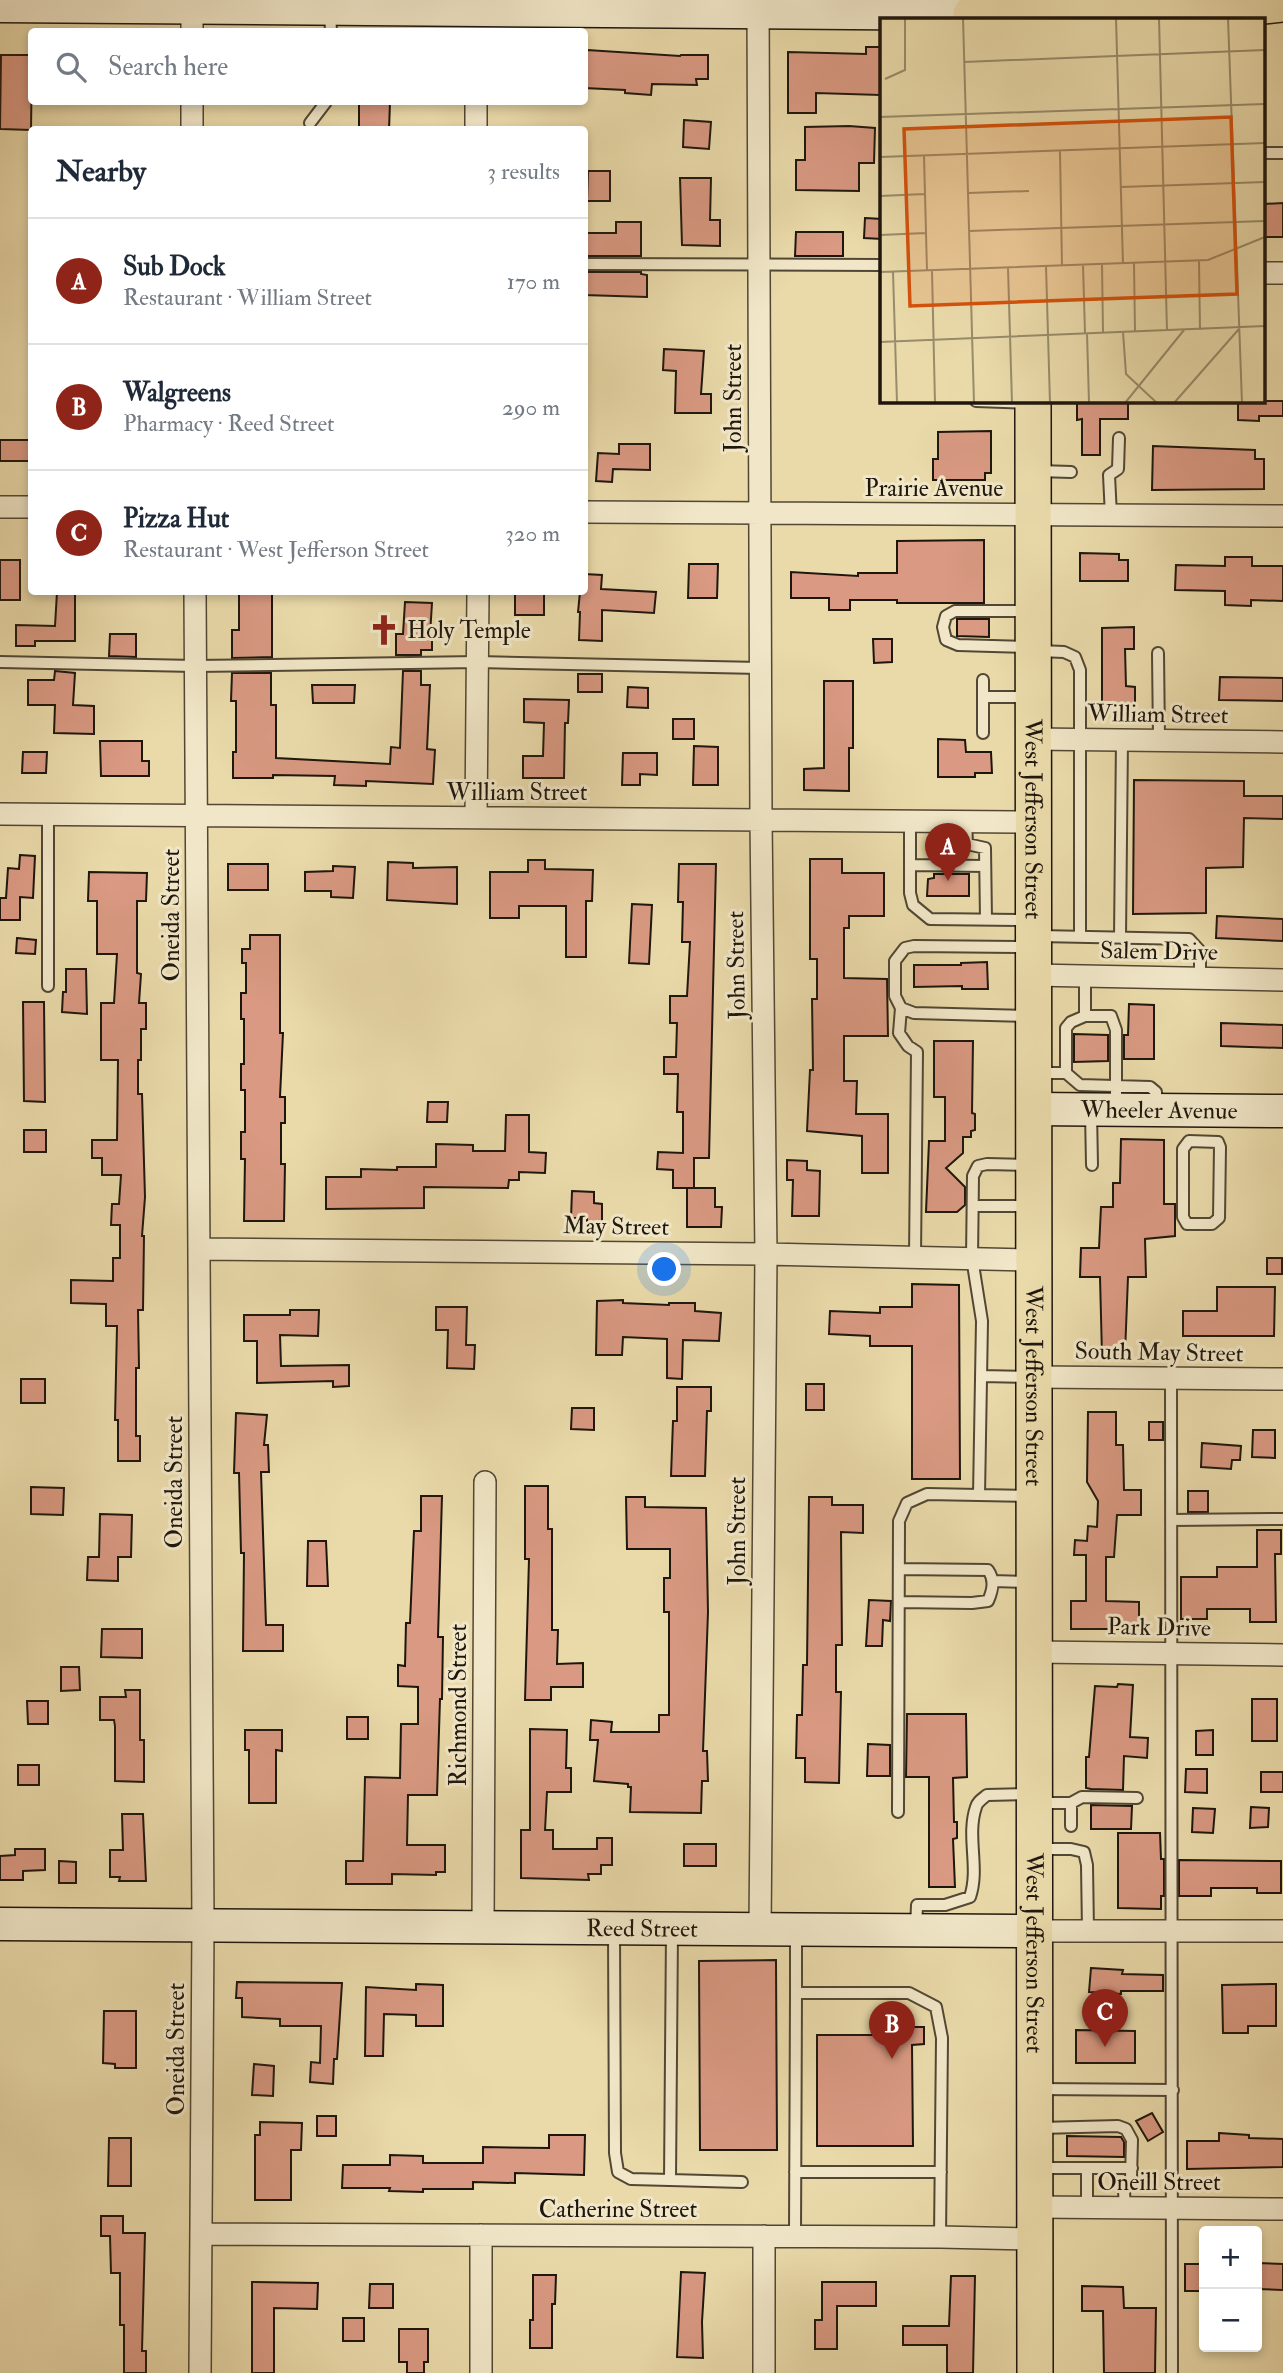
<!DOCTYPE html>
<html lang="en">
<head>
<meta charset="utf-8">
<style>
  :root { --surface:#fff; --page:#f6f6f7; --text:#1f2937; --muted:#747a83; --line:#e0e1e3; --accent:#8f2418 }
  body { margin:0; font-family:"IM FELL Double Pica",serif; background:var(--page); color:var(--text) }
  .controls { position:absolute; right:21px; bottom:21px; display:grid; overflow:hidden; border-radius:7px; box-shadow:0 4px 10px #0003 }
  .controls button { width:63px; height:63px; display:grid; place-items:center; padding:0; border:0; border-bottom:2px solid var(--line); background:var(--surface); color:var(--text); font:35px sans-serif }
  .you { position:absolute; left:665px; top:1270px; width:24px; height:24px; margin:-18px; border:5px solid #fff; border-radius:50%; background:#1a73e8; box-shadow:0 0 0 10px #1a73e833 }
  .badge { display:grid; place-items:center; width:46px; height:46px; border-radius:50%; background:var(--accent); color:#fff; font-size:23px; font-weight:700 }
  .pin { position:absolute; translate:-50% -58px; filter:drop-shadow(0 2px 4px #0008) }
  .pin::after { content:''; position:absolute; top:37px; width:24px; height:21px; background:inherit; clip-path:polygon(0 0,100% 0,50% 100%) }
  .list { margin:0; padding:0; list-style:none }
  h2 { display:flex; justify-content:space-between; align-items:center; height:91px; margin:0; padding:0 28px; font-size:30px }
  h2 small { font-size:23px; font-weight:400; color:var(--muted) }
  .list li { display:grid; grid-template-columns:46px 1fr auto; gap:21px; align-items:center; box-sizing:border-box; height:126px; padding:0 28px; border-top:2px solid var(--line) }
  .list b { display:block; font-size:26px; white-space:nowrap }
  .list p { margin:0; font-size:23px; white-space:nowrap; color:var(--muted) }
  .list em { font-size:23px; font-style:normal; color:var(--muted) }
  .icon { flex:none; width:38px; height:38px; fill:none; stroke:currentColor; stroke-width:2; stroke-linecap:round; stroke-linejoin:round }
  .map { position:relative; flex:none; width:1283px; height:2373px; overflow:hidden }
  .search { position:absolute; background:var(--surface); box-shadow:0 4px 10px #0003; left:28px; top:28px; width:560px; height:77px; display:flex; align-items:center; gap:18px; box-sizing:border-box; padding:0 24px; border-radius:7px; color:var(--muted); font-size:26px }
  .panel { position:absolute; background:var(--surface); box-shadow:0 4px 10px #0003; left:28px; top:126px; width:560px; height:469px; border-radius:7px }
  .map>svg:first-child { display:block }
  .building { fill:#d99982; stroke:#1e160d; stroke-width:2 }
  .lines { fill:none; stroke-linecap:round; stroke-linejoin:round }
  .lane-casing { stroke:#514734; stroke-width:14 }
  .street-casing { stroke:#514734; stroke-width:24 }
  .secondary-casing { stroke:#1e160d; stroke-width:35 }
  .primary-casing { stroke:#1e160d; stroke-width:38 }
  .lane { stroke:#f1e7c8; stroke-width:10 }
  .street { stroke:#f1e7c8; stroke-width:21 }
  .secondary { stroke:#f1e7c8; stroke-width:32 }
  .primary { stroke:#eadaaa; stroke-width:35 }
  .labels { text-anchor:middle; stroke-width:6; stroke-linejoin:round; paint-order:stroke }
  .street-label { font-size:24px; fill:#1e160d; stroke:#f1e7c8 }
  .poi-label { font-size:24px; fill:#1e160d; stroke:#f1e7c8; text-anchor:start }
  .inset-road { fill:none; stroke:#988c6b; stroke-width:2 }
  .view { fill:#d4520c; fill-opacity:0.15; stroke:#d4520c; stroke-width:3.5 }
  .inset-edge { fill:none; stroke:#1e160d; stroke-width:3.5 }
</style>
</head>
<body>
<div class="map">
<svg width="1283" height="2373" viewBox="0 0 1283 2373">
  <rect width="100%" height="100%" fill="#eadaaa"/>
  <filter id="stains"><feTurbulence type="fractalNoise" baseFrequency=".00286" numOctaves="4"/><feColorMatrix values="0 0 0 0 .2 0 0 0 0 .09 0 0 0 0 .02 0 0 0 .5 -.17"/></filter>
  <radialGradient id="worn" r=".72"><stop offset=".6" stop-color="#630" stop-opacity="0"/><stop offset="1" stop-color="#630" stop-opacity=".3"/></radialGradient>
  <path class="building" d="M866,47H882V88H880V95L816,93V113H788V52L866,54Z
    M587,50L680,56L681,55H708V79H696L697,85L652,84L651,95L625,93V90L584,88Z
    M1,55H32L31,130L0,129Z
    M359,102H390L389,130H359Z
    M684,120L711,122L709,149L683,147Z
    M849,126L875,128L874,163H859V191L796,190V160H805V127Z
    M588,171H610V201H587Z
    M680,178H711L710,220H720V246L682,245Z
    M1283,203V237H1264V204Z
    M865,218L882,219V239L864,238Z
    M616,222H641V256H586V233H616Z
    M796,232H843V256H795Z
    M586,272H641V274L647,275V297L584,295Z
    M664,349L704,351L701,394H711V413H675L676,371L663,370Z
    M1077,401H1128V419H1100V455H1082V419L1077,420Z
    M1238,401H1283V416H1259V421L1238,420Z
    M991,431V473H985V480H933V459H938V432Z
    M0,440H32V461H0Z
    M619,444H650V470L613,469L612,482L596,481L598,453L619,454Z
    M1153,446L1255,450V459H1264V489L1152,490Z
    M984,540V603H897V600H850V610H829V598H791V572L858,576V573H897V541Z
    M1080,553L1119,554V560H1128V581H1080Z
    M1225,557H1252V566H1283V601L1251,600V606L1225,605V591L1175,590L1176,565L1225,566Z
    M0,560H20V600H0Z
    M689,564H718L717,598H688Z
    M584,574L602,575L601,589L656,592L654,613L602,610V641L579,640L580,612H578L580,592H584Z
    M57,592H75V641H35V646H16V625L55,626Z
    M239,592H272V657L232,658V630H239Z
    M515,592H544V615H515Z
    M405,602L432,603L430,635H432V650H421V655H396V634H403Z
    M957,619H989V637L957,636Z
    M1134,627V649H1125L1126,686L1135,687V703H1102V628Z
    M110,634H136V657L109,656Z
    M873,639H892V662L874,663Z
    M55,671L75,673L73,705L94,706V734L54,733L55,705H28V680H54Z
    M403,671H421V685H430L427,749L435,750L433,784L366,781V786L334,785L335,776L273,775V778H233V752H236V701H231L232,673H271V705H276V758L390,764L391,747L400,748Z
    M578,674H602V692H578Z
    M1220,677L1283,678V701L1219,700Z
    M824,681H853V748H849V791L804,790V769L824,768Z
    M312,685H355L354,703H313Z
    M628,687L648,688V708L627,707Z
    M524,699L569,700L568,723H565L564,778H523V756H543L544,723L524,722Z
    M673,719H694V739H673Z
    M938,739L965,740L966,752H991L992,773H975V777H938Z
    M100,741H142V761H149V776H101Z
    M694,746L718,747V785H693Z
    M23,752H47L46,773H22Z
    M623,753H657V775L640,774V785H622Z
    M1134,780L1244,781V796H1283V819L1244,818L1243,867L1206,868V913L1133,914Z
    M20,855L35,856L33,898L20,897V920H0V898H6L8,868L19,869Z
    M810,859H842V873H884V916H849V928H844V978L887,979L888,1036H844V1081H857L856,1114H888V1173H862V1136L807,1131L810,1070H813L812,999H817V959H810Z
    M528,860H545V869L593,870L592,901H586V957H566V906H519V918H490V872H528Z
    M388,862L413,863V868L457,867V904L387,900Z
    M228,864H268V890H228Z
    M679,864H716L709,1158H694V1188H673V1170L657,1169L658,1152L683,1153V1112H677L678,1074H664V1057H676L677,1023H670V996H687L690,942H682L683,902H678Z
    M333,866L355,867L353,898L331,897V891H305V872L333,871Z
    M89,872L147,873L146,901H137V973L141,974L139,1003H146V1029H141V1060H138V1094H142L145,1197L142,1236H144L143,1310H138L139,1368H136V1436H140V1461H118V1420H115L117,1326H106V1304L71,1303V1280L113,1281V1258H120V1225H111L112,1204H119L121,1175H102V1158H92V1140H117L118,1060H101V1003H114L117,954H97V901H88Z
    M934,874H969V896H927L928,879L934,878Z
    M632,904L652,905L649,964L629,963Z
    M1217,916L1283,919V941L1216,938Z
    M250,935H280V1033H283L280,1097H285V1123H281V1164H285L284,1221H244L245,1159H241V1132H245V1090H241V1064H244V1019H241V993H246V963H242V949H250Z
    M17,938L36,940L35,954L16,953Z
    M987,962L988,989H962V986L914,987V965H961V963Z
    M66,969H86L87,1014L62,1012L63,992H66Z
    M23,1002H44L45,1102L24,1101Z
    M1129,1004L1154,1005V1059H1124V1035H1128Z
    M1221,1023L1283,1025V1048L1221,1046Z
    M1074,1034L1108,1035V1061L1074,1062Z
    M934,1041H973L972,1113L975,1114V1130L971,1131V1137H963V1153L946,1168L965,1187V1205L957,1212H926L929,1141H945V1097H934Z
    M428,1102H448L447,1122H427Z
    M506,1115H529V1152L546,1153L545,1173L519,1172V1180H509L508,1188L424,1187V1208L326,1209V1177H361V1169L397,1170V1167H436V1144L473,1145V1151H505Z
    M24,1130H46V1152H24Z
    M1121,1139L1164,1140V1204H1175V1236L1145,1239L1146,1277H1128L1125,1354L1102,1355L1100,1277H1080L1081,1248H1099L1101,1207H1113V1183H1120Z
    M787,1160L807,1161V1170L820,1171L819,1216H792L793,1180H787Z
    M687,1188H715V1207H722L721,1227H687Z
    M572,1191L594,1192V1203L602,1204V1223H587V1218H571Z
    M1267,1258H1282V1274H1267Z
    M912,1284L959,1285L960,1479H912V1346H870V1336L829,1334L830,1311L880,1313V1307H912Z
    M1217,1287H1275L1274,1336H1183V1311H1217Z
    M623,1300V1303L669,1305V1303H695V1311L721,1313L719,1341L683,1340L682,1379L667,1378V1339L623,1337L622,1355H596L597,1301Z
    M436,1307H467L466,1345H475L474,1369L447,1368L448,1330H436Z
    M290,1310H319L318,1336L280,1335L281,1366L349,1365V1386L333,1387V1381L257,1383V1341H244V1315H290Z
    M21,1379H45V1403H21Z
    M806,1384H824V1410H806Z
    M677,1387H711V1411H707L705,1476H671L673,1421H677Z
    M572,1408H594V1430L571,1429Z
    M1088,1412H1116V1445H1123L1124,1490H1141V1515H1117L1114,1557H1106V1601L1139,1602V1629H1071V1601H1086V1555H1074L1075,1540L1087,1541L1088,1526L1097,1527L1098,1501L1087,1482Z
    M236,1413L267,1415L264,1445H268L269,1472H261L266,1625H283V1651H243L244,1553H241L239,1473H234Z
    M1149,1422H1163V1440H1149Z
    M1253,1430H1275V1458L1252,1457Z
    M1202,1443L1241,1446L1240,1460H1232L1231,1469L1201,1467Z
    M525,1486H548V1529H552V1630H558L557,1664L583,1663V1687H551V1700H525L529,1559H525Z
    M31,1487L64,1488L63,1515L31,1514Z
    M1188,1491H1208V1512H1188Z
    M421,1496H442L438,1637H443L442,1699H440L437,1795H408L407,1845H445V1872H436V1875L392,1874V1884H346V1861H363L365,1777L400,1778L401,1724H418V1687L398,1686V1665L405,1666L406,1623H410L414,1531H421Z
    M626,1497H645V1507L706,1508L708,1612L703,1751H707L708,1781H702L701,1813L630,1812L631,1787H628V1784L594,1781L598,1740H590L591,1720L612,1722L611,1732H659V1715H669V1612H664V1578H670V1549H627Z
    M809,1497H832V1505H863V1533L841,1532L842,1645H836V1692H841L839,1783L805,1782V1758H796L797,1715H802L803,1665H807Z
    M100,1514L132,1515L131,1557H118V1581L87,1580L88,1557H99Z
    M1257,1530H1281V1554H1275L1276,1622H1250V1609H1207V1619H1181V1577H1217V1567H1257Z
    M308,1541H326L328,1586H307Z
    M869,1600L891,1601L890,1621L883,1620L882,1646H866Z
    M102,1629H142V1658L101,1657Z
    M61,1667H79L80,1690L61,1691Z
    M1118,1684L1133,1685L1130,1737L1148,1738L1147,1758L1124,1756L1123,1790L1091,1789L1086,1788V1757H1089L1095,1686L1117,1687Z
    M125,1690H140V1740H144V1782L115,1781V1726L114,1720H100V1697H126Z
    M1252,1699H1277V1741H1252Z
    M27,1701H48V1724H28Z
    M907,1714H966L967,1777L953,1778L954,1822H957V1838L953,1839L955,1887H929V1777H906Z
    M347,1717H368V1739H347Z
    M530,1729L567,1730L566,1768H571V1792H547L545,1830H553V1849H597V1838H612V1865H601V1874H588L589,1880L521,1878V1830H530Z
    M245,1730H282V1751L276,1750V1803H249V1750H245Z
    M1213,1730V1755H1196V1731Z
    M868,1744L890,1745V1776H867Z
    M18,1765H39V1785H18Z
    M1186,1769H1207V1793L1185,1792Z
    M1261,1772H1283V1792H1261Z
    M1091,1805L1132,1806L1131,1829H1091Z
    M1251,1807L1269,1808L1268,1827L1250,1828Z
    M1193,1808L1215,1809L1213,1833L1192,1832Z
    M122,1814H143L146,1881H119L120,1877H110V1850H123Z
    M1118,1833H1160L1161,1859H1164V1896H1161V1909L1118,1908Z
    M684,1844H716V1866H684Z
    M15,1849H45V1870L23,1871V1880H0V1856L15,1855Z
    M1179,1860L1281,1861V1893H1257V1888H1211V1896H1179Z
    M59,1861L76,1862V1883H59Z
    M776,1960L777,2150H700L699,1961Z
    M1091,1968L1123,1970L1122,1974L1163,1975V1991H1121V1994L1089,1992Z
    M237,1982L342,1983L337,2059H334L333,2084L310,2082L311,2062L320,2063L321,2026H280V2019L242,2017V1998H236Z
    M416,1984L443,1985V2026H416V2015L384,2014L383,2056H365L366,1987L416,1990Z
    M1276,1984V2026H1248V2033H1223L1222,1985Z
    M104,2011H136V2068H115V2064L103,2063Z
    M901,2027H924V2044L912,2045L913,2146H817V2035H901Z
    M1076,2030L1135,2031V2063H1076Z
    M254,2064L274,2066L273,2096L252,2095Z
    M1152,2113L1163,2132L1148,2141L1136,2121Z
    M317,2116H336V2136H317Z
    M260,2122L302,2123L301,2150H291V2200H255V2135H260Z
    M1219,2133L1249,2135V2138L1283,2139V2167L1187,2169V2141H1219Z
    M549,2135H585L584,2175L515,2173V2183L473,2182V2189H423V2192L389,2191L390,2188H342L343,2165H390V2155L423,2156V2163H483V2147L549,2148Z
    M1067,2136L1121,2137L1124,2142V2157L1067,2156Z
    M109,2138H131V2186H108Z
    M101,2216H123V2233H145L142,2351H146V2373H124V2325H120V2273H111L110,2236H101Z
    M1257,2263L1283,2264V2290L1257,2289Z
    M1185,2264H1204V2291H1185Z
    M681,2272L705,2273L702,2322L703,2358L677,2357Z
    M533,2275H556L555,2304H552V2348H530V2320H533Z
    M951,2276H975L973,2373H947V2345H903V2326H949Z
    M252,2282L318,2283L317,2309L274,2308V2373H252Z
    M822,2282H876V2306H837V2349H815V2320H822Z
    M370,2284H393V2308H369Z
    M1082,2286L1123,2287L1124,2308H1156L1155,2373H1104L1103,2311H1082Z
    M343,2318H364V2341H343Z
    M399,2329H428V2362H424V2373H407V2362H399Z"/>
  <g class="lines">
    <defs>
      <path id="lane" d="M330,11L331,32
        M310,123L326,102
        M1264,153H1283
        M584,264L882,265
        M976,401L1030,403
        M1039,471L1071,472
        M1111,516L1109,475L1118,469L1119,438
        M1028,647L958,645L946,640L943,627L946,616L955,611H1030
        M1039,651L1064,652L1075,657L1080,670V937
        M1158,653L1159,740
        M0,662L195,666L478,662L760,668
        M983,680V733
        M983,697H1029
        M910,821V893L913,905L930,919L1030,920
        M966,821L967,844L985,848L986,920
        M910,865L985,866
        M1039,936L1189,939L1200,951V978
        M1120,938L1122,739
        M1085,976V1016H1111L1116,1030V1107
        M48,986V814
        M901,1008L914,1013L1030,1016
        M1039,1073H1066L1080,1085L1150,1087L1156,1092V1107
        M1066,1073V1028L1071,1022L1085,1016
        M1091,1112L1092,1165
        M1189,1141L1218,1142L1220,1147L1219,1218L1212,1224H1187L1183,1217V1149Z
        M973,1206H1031
        M915,1257L917,1052L908,1046L899,1033L901,1008L895,996V961L905,948L914,946L1028,947
        M981,1376L1031,1377
        M1171,1378L1172,2373
        M979,1495L982,1321L972,1258L973,1176L978,1166L987,1164L1029,1165
        M1171,1520L1283,1519
        M993,1581L1028,1582
        M899,1602L972,1603L988,1601C993,1590 995,1580 988,1570L899,1569
        M1039,1803H1071
        M898,1812L899,1521L907,1503L927,1494L1029,1496
        M1071,1826V1803L1082,1797L1137,1798
        M1039,1849H1071L1084,1852L1087,1865L1088,1930
        M916,1928L917,1905H945L970,1897C980,1868 966,1836 976,1807C977,1802 982,1799 987,1795L1032,1794
        M672,1931L670,2180L742,2182
        M614,1932L615,2153L618,2172L631,2179L670,2180
        M796,1932V1993H909L936,2007L942,2038L940,2237
        M1038,2089L1173,2090
        M1040,2128L1118,2126L1126,2129L1132,2140L1131,2178L1124,2191L1125,2208
        M1040,2168H1132
        M1087,2168V2208
        M795,2172H941
        M795,2236L796,1993"/>
      <path id="street" d="M192,0V32
        M758,0L761,820L766,1254L760,1929
        M192,102V130
        M476,102V130
        M1264,273H1283
        M0,507H32
        M584,512L1283,516
        M195,592L203,1925L200,2373
        M1033,739L1283,742
        M0,814L1033,822
        M476,817L478,592
        M1033,975L1283,980
        M199,1249L766,1254L1034,1260
        M1034,1377L1283,1379
        M1034,1652L1283,1655
        M483,1927L485,1482
        M1034,1931H1283
        M1035,2207L1283,2209
        M201,2234L940,2237L1035,2239
        M481,2373V2235
        M764,2373V2236"/>
      <g id="secondary">
        <path d="M0,6L971,14"/>
        <path id="s1" d="M1033,1109L1283,1111"/>
        <path id="s2" d="M0,1924L1034,1931"/>
      </g>
      <g id="primary">
        <path d="M971,14L1263,6L1283,4"/>
        <path id="s3" d="M1033,401L1035,2373"/>
      </g>
    </defs>
    <use href="#lane" class="lane-casing"/>
    <use href="#street" class="street-casing"/>
    <use href="#secondary" class="secondary-casing"/>
    <use href="#primary" class="primary-casing"/>
    <use href="#lane" class="lane"/>
    <use href="#street" class="street"/>
    <use href="#secondary" class="secondary"/>
    <use href="#primary" class="primary"/>
  </g>
  <defs>
    <symbol id="church-bare" viewBox="-9 -9 18 18"><path d="M-1.2-6h2.4v3.5h3.3v2.4h-3.3V6h-2.4V-.1h-3.3v-2.4h3.3Z" fill="#8f2418" stroke="#f1e7c8" stroke-width="2.5" paint-order="stroke"/></symbol>
  </defs>
  <g fill-rule="evenodd">
    <use href="#church-bare" x="362" y="608" width="44" height="44"/>
  </g>
  <g class="labels">
    <g class="street-label">
      <text transform="translate(733 398) rotate(-90)" y="8">John Street</text>
      <text x="934" y="496">Prairie Avenue</text>
      <text transform="translate(1158 714) rotate(1)" y="8">William Street</text>
      <text x="517" y="800">William Street</text>
      <text dy="8" stroke="none"><textPath href="#s3" startOffset="418">West Jefferson Street</textPath></text>
      <text transform="translate(171 915) rotate(-90)" y="8">Oneida Street</text>
      <text transform="translate(1159 951) rotate(1)" y="8">Salem Drive</text>
      <text transform="translate(736 965) rotate(-91)" y="8">John Street</text>
      <text dy="8" stroke="none"><textPath href="#s1" startOffset="126">Wheeler Avenue</textPath></text>
      <text transform="translate(616 1226) rotate(1)" y="8">May Street</text>
      <text transform="translate(1159 1352) rotate(1)" y="8">South May Street</text>
      <text dy="8" stroke="none"><textPath href="#s3" startOffset="985">West Jefferson Street</textPath></text>
      <text transform="translate(174 1482) rotate(-90)" y="8">Oneida Street</text>
      <text transform="translate(737 1531) rotate(-90)" y="8">John Street</text>
      <text transform="translate(1159 1627) rotate(1)" y="8">Park Drive</text>
      <text transform="translate(458 1705) rotate(-90)" y="8">Richmond Street</text>
      <text dy="8" stroke="none"><textPath href="#s2" startOffset="642">Reed Street</textPath></text>
      <text dy="8" stroke="none"><textPath href="#s3" startOffset="1552">West Jefferson Street</textPath></text>
      <text transform="translate(176 2049) rotate(-90)" y="8">Oneida Street</text>
      <text x="1159" y="2190">Oneill Street</text>
      <text x="618" y="2217">Catherine Street</text>
    </g>
    <g class="poi-label">
      <text x="407" y="638">Holy Temple</text>
    </g>
  </g>
  <g transform="translate(880 18)">
    <rect width="385" height="385" fill="#eadaaa"/>
    <path class="inset-road" d="M83,0L94,385M236,0L243,246M279,0L287,313M348,0L362,385M84,44L385,32M5,61L25,52V0M0,99L385,86M180,133L182,248M44,138L47,253M0,139L385,125M241,169L385,164M88,175L149,173M0,178L45,176M89,213L385,203M0,217L46,215M319,243L320,312M254,245L255,313M222,246L223,314M203,247L205,315M166,248L170,385M128,250L132,385M52,253L55,385M0,254L328,242L385,219M13,254L17,385M243,314L246,356L277,385M207,315L209,385M0,324L385,308M245,385L304,312M294,385L359,311"/>
    <path class="view" d="M351,99L357,276L30,288L24,111Z"/>
    <rect width="385" height="385" class="inset-edge"/>
  </g>
  <rect width="100%" height="100%" filter="url(#stains)"/>
  <rect width="100%" height="100%" fill="url(#worn)"/>
</svg>
<div class="controls">
<button>+</button>
<button>−</button>
</div>
<div class="you"></div>
<div class="pin badge" style="left:948px;top:881px">A</div>
<div class="pin badge" style="left:892px;top:2059px">B</div>
<div class="pin badge" style="left:1105px;top:2047px">C</div>
<div class="search"><svg class="icon" aria-label="search" viewBox="0 0 24 24"><circle cx="10" cy="10" r="6"/><path d="M15 15l6 6"/></svg>Search here</div>
<section class="panel">
<h2>Nearby<small>3 results</small></h2>
<ul class="list">
<li><span class="badge">A</span><div><b>Sub Dock</b><p>Restaurant · William Street</p></div><em>170 m</em></li>
<li><span class="badge">B</span><div><b>Walgreens</b><p>Pharmacy · Reed Street</p></div><em>290 m</em></li>
<li><span class="badge">C</span><div><b>Pizza Hut</b><p>Restaurant · West Jefferson Street</p></div><em>320 m</em></li>
</ul>
</section>
</div>
</body>
</html>
